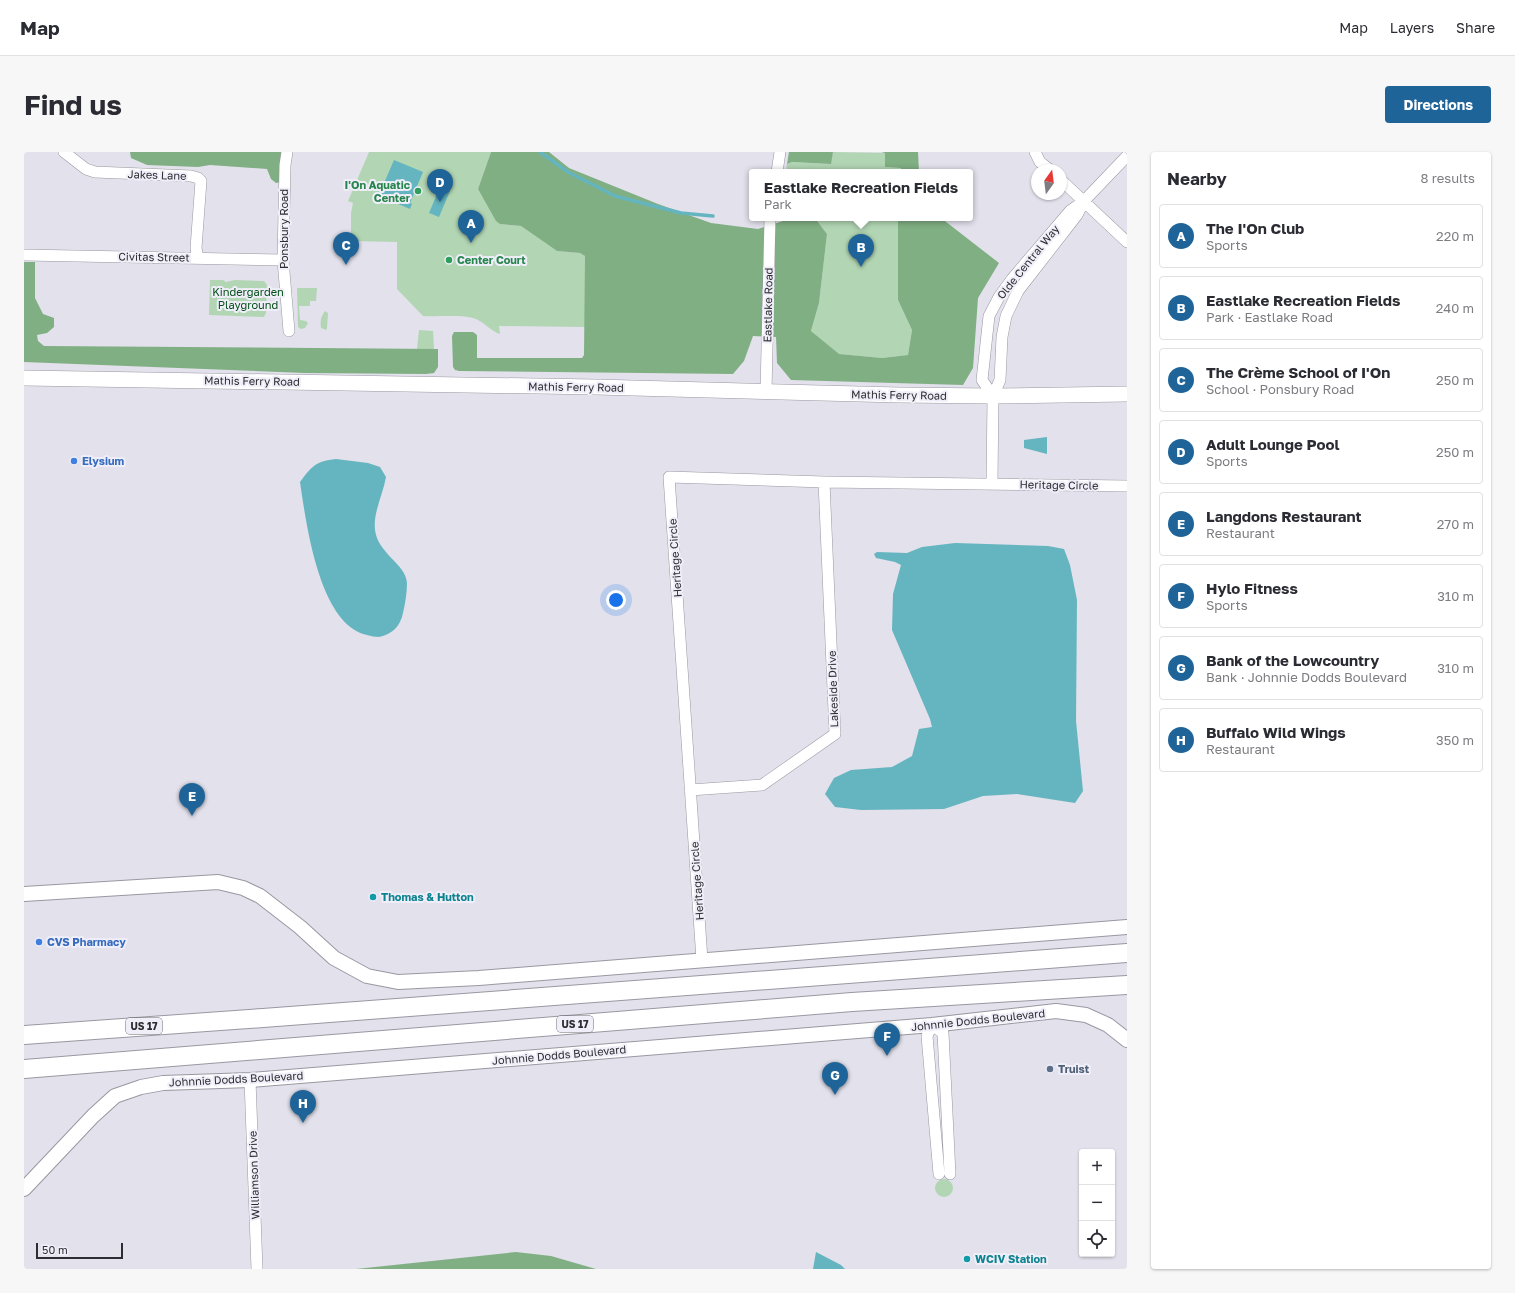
<!DOCTYPE html>
<html lang="en">
<head>
<meta charset="utf-8">
<style>
  :root { --surface:#fff; --page:#f7f7f7; --text:#2b2b33; --muted:#7c7c81; --line:#e1e1e2; --accent:#1f6499 }
  body { margin:0; font-family:"Golos Text",sans-serif; background:var(--page); color:var(--text) }
  .controls { position:absolute; right:12px; bottom:12px; display:grid; overflow:hidden; border-radius:4px; box-shadow:0 1px 3px #0004 }
  .controls button { width:36px; height:36px; display:grid; place-items:center; padding:0; border:0; border-bottom:1px solid var(--line); background:var(--surface); color:var(--text); font:20px sans-serif }
  .compass { position:absolute; left:1007px; top:12px; width:36px; height:36px; border-radius:50%; background:var(--surface); box-shadow:0 1px 3px #0004; rotate:14deg }
  .scale { position:absolute; left:12px; bottom:10px; width:87px; box-sizing:border-box; padding-left:4px; border:2px solid #2d2d31; border-top:0; font-size:11px; line-height:14px; white-space:nowrap; color:#2d2d31; -webkit-text-stroke:3px #efeef9; paint-order:stroke }
  .you { position:absolute; left:592px; top:448px; width:14px; height:14px; margin:-10px; border:3px solid #fff; border-radius:50%; background:#1a73e8; box-shadow:0 0 0 6px #1a73e833 }
  .badge { display:grid; place-items:center; width:26px; height:26px; border-radius:50%; background:var(--accent); color:#fff; font-size:13px; font-weight:700 }
  .pin { position:absolute; translate:-50% -33px; filter:drop-shadow(0 1px 2px #0008) }
  .pin::after { content:''; position:absolute; top:21px; width:14px; height:12px; background:inherit; clip-path:polygon(0 0,100% 0,50% 100%) }
  .popup { position:absolute; left:725px; top:17px; width:224px; height:52px; box-sizing:border-box; display:grid; place-content:center; border-radius:4px; background:var(--surface); filter:drop-shadow(0 1px 3px #0005); font-size:13px; white-space:nowrap; color:var(--muted) }
  .popup b { font-size:15px; color:var(--text) }
  .popup::after { content:''; position:absolute; left:50%; top:100%; margin-left:-8px; border:8px solid transparent; border-top-color:var(--surface) }
  .list { margin:0; padding:0; list-style:none }
  h2 { display:flex; justify-content:space-between; align-items:center; height:52px; margin:0; padding:0 16px; font-size:17px }
  h2 small { font-size:13px; font-weight:400; color:var(--muted) }
  .list li { display:grid; grid-template-columns:26px 1fr auto; gap:12px; align-items:center; box-sizing:border-box; height:64px; margin:0 8px 8px; padding:0 8px; border:1px solid var(--line); border-radius:4px }
  .list b { display:block; font-size:15px; white-space:nowrap }
  .list p { margin:0; font-size:13px; white-space:nowrap; color:var(--muted) }
  .list em { font-size:13px; font-style:normal; color:var(--muted) }
  .icon { flex:none; width:22px; height:22px; fill:none; stroke:currentColor; stroke-width:2; stroke-linecap:round; stroke-linejoin:round }
  .map { position:relative; flex:none; width:1103px; height:1117px; overflow:hidden; border-radius:4px }
  header { display:flex; align-items:center; gap:24px; box-sizing:border-box; height:56px; padding:0 20px; background:var(--surface); border-bottom:1px solid var(--line) }
  header strong { font-size:19px }
  nav { display:flex; gap:22px; margin-inline-start:auto; font-size:14px }
  .intro { display:flex; align-items:center; justify-content:space-between; box-sizing:border-box; height:96px; padding:0 24px }
  h1 { margin:0; font-size:28px }
  .button { padding:10px 18px; border-radius:4px; background:var(--accent); color:#fff; font-size:14px; font-weight:700 }
  main { display:flex; gap:24px; padding:0 24px }
  aside { flex:1; background:var(--surface); border-radius:4px; box-shadow:0 1px 3px #0004 }
  .map>svg:first-child { display:block }
  .green { fill:#b2d6b4 }
  .forest { fill:#80af83 }
  .water { fill:#64b5bf }
  .lines { fill:none; stroke-linecap:round; stroke-linejoin:round }
  .stream { stroke:#64b5bf; stroke-width:3.5 }
  .minor-casing { stroke:#9898a2; stroke-width:12 }
  .tertiary-casing { stroke:#9898a2; stroke-width:16 }
  .secondary-casing { stroke:#9898a2; stroke-width:16 }
  .trunk-casing { stroke:#9898a2; stroke-width:20 }
  .minor { stroke:#fff; stroke-width:11 }
  .tertiary { stroke:#fff; stroke-width:14 }
  .secondary { stroke:#fff; stroke-width:15 }
  .trunk { stroke:#fff; stroke-width:18 }
  .leisure-dot { fill:#2e9e5b; stroke:#efeef9; stroke-width:1.5 }
  .shop-dot { fill:#3f7fe0; stroke:#efeef9; stroke-width:1.5 }
  .culture-dot { fill:#0f9aa8; stroke:#efeef9; stroke-width:1.5 }
  .service-dot { fill:#5c6f8a; stroke:#efeef9; stroke-width:1.5 }
  .labels { text-anchor:middle; stroke-width:4; stroke-linejoin:round; paint-order:stroke }
  .shield { fill:#efeef9; stroke:#67676d; stroke-width:1 }
  .shield-label { font-size:10px; font-weight:bold; fill:#2d2d31 }
  .street-label { font-size:11px; fill:#2d2d31; stroke:#efeef9 }
  .leisure-label { font-size:11px; font-weight:bold; fill:#27864d; stroke:#efeef9; text-anchor:end }
  .park-label { font-size:11px; fill:#044f17; stroke:#efeef9 }
  .shop-label { font-size:11px; font-weight:bold; fill:#366cbe; stroke:#efeef9; text-anchor:start }
  .culture-label { font-size:11px; font-weight:bold; fill:#0d838f; stroke:#efeef9; text-anchor:start }
  .service-label { font-size:11px; font-weight:bold; fill:#4e5e75; stroke:#efeef9; text-anchor:start }
</style>
</head>
<body>
<header>
<strong>Map</strong>
<nav><a>Map</a><a>Layers</a><a>Share</a></nav>
</header>
<div class="intro"><h1>Find us</h1><a class="button">Directions</a></div>
<main>
<div class="map">
<svg width="1103" height="1117" viewBox="0 0 1103 1117">
  <rect width="100%" height="100%" fill="#e2e1ec"/>
  <path class="green" d="M345,0H467L454,37L476,72L497,74L533,99L557,101L561,104V175L475,174L476,182C467,179 461,171 452,167C440,162 413,165 399,164L373,137V90L327,89V61L329,51L324,49Z
    M809,0L861,1V15L877,16V20H762L763,12L768,10L806,12Z
    M791,66H874V148L888,178L884,203L858,206L814,202L787,179L795,151L803,82Z
    M186,128H199L202,130L211,128L240,129L243,133L242,161L240,165L185,163Z
    M273,136H293L292,149H286V154H275L276,168L282,169L284,171L281,176L277,177L274,175Z
    M301,159L304,161L303,176L302,178L297,176C296,169 297,164 301,159Z
    M395,178L409,179L410,197H393Z
    M911 1036a9 9 0 1 1 18 0a9 9 0 1 1-18 0Z"/>
  <path class="forest" d="M106,0H258V30L252,31L247,27L243,17L186,13L174,15L123,13L107,6Z
    M467,0H525L545,16L634,52L687,71L734,77L768,66H791L803,82L795,151L787,179L815,202L858,206L884,203L888,178L874,148V66H917L975,111L954,146L949,216L939,233L767,228L753,211L752,185L729,184L720,209L709,222L435,219L431,218L429,215L428,184L430,180H449L453,183V206H558L560,203L561,104L556,101L533,99L497,74L476,72L472,69L454,37Z
    M765,0H809L807,12L768,10L763,12Z
    M857,0H894L895,20H877V16L861,15V1Z
    M0,110H11V146L19,162L30,166V175L23,181L13,183L14,189L20,194L414,197V215L410,221L402,222L280,221L0,210Z
    M492,1100L527,1104L572,1117H332Z"/>
  <path class="water" d="M370,8L399,20L386,51L388,52L386,57L353,43L355,39L357,38Z
    M416,35L424,37L423,38L426,39L415,65L405,61Z
    M1023,285V302L1000,296V288Z
    M312,307L344,311L356,315L362,325C359,343 349,360 351,378C354,402 382,412 383,431C383,441 381,452 379,461C376,475 368,482 355,485C351,485 347,484 343,483C295,473 282,370 276,330C288,314 292,309 312,307Z
    M931,391L1024,394L1040,397L1046,413L1053,448L1052,569L1059,639L1051,651L993,642L959,644L920,657L837,658L811,655L801,642L810,626L827,618L868,615L888,604L895,577L908,575L906,567L868,478L869,442L877,413L871,410L852,406L850,402L853,400L883,401L898,395Z
    M792,1100L817,1113L821,1117H789Z"/>
  <g class="lines">
    <path class="stream" d="M516,0L544,20L591,44L657,61L689,64"/>
    <defs>
      <path id="minor" d="M40,0L62,17L71,20L167,24L174,26L177,29L172,96L174,106
        M263,0L261,13L259,108L265,179
        M1011,0L1016,10L1026,18
        M753,20L756,0
        M1037,28L1103,90
        M0,103L259,108
        M742,240L746,66
        M969,244L958,228L965,164L975,145L988,127L1046,59L1060,49L1103,4
        M968,331L969,244L976,228L978,185L982,164L994,139L1053,63L1060,49
        M666,638L738,633L811,582L800,330
        M678,808L645,325L800,330L1103,334
        M226,928L233,1117
        M915,1022L903,884L908,873L919,881L926,1022"/>
      <path id="tertiary" d="M0,742L194,730L219,736L236,744L276,775L310,806L343,824L374,830L455,826L1103,775
        M0,1037L69,964L91,944L117,935L139,931L226,928L908,873L1032,859L1062,863L1084,873L1103,888"/>
      <path id="secondary" d="M0,226L572,235L875,243L969,244L1103,242"/>
      <path id="trunk" d="M0,883L239,866L1103,801
        M0,917L828,850L1103,833"/>
    </defs>
    <use href="#minor" class="minor-casing"/>
    <use href="#tertiary" class="tertiary-casing"/>
    <use href="#secondary" class="secondary-casing"/>
    <use href="#trunk" class="trunk-casing"/>
    <use href="#minor" class="minor"/>
    <use href="#tertiary" class="tertiary"/>
    <use href="#secondary" class="secondary"/>
    <use href="#trunk" class="trunk"/>
  </g>
  <g class="leisure-dot">
    <circle cx="394" cy="39" r="4"/>
    <circle cx="425" cy="108" r="4"/>
  </g>
  <g class="shop-dot">
    <circle cx="50" cy="309" r="4"/>
    <circle cx="15" cy="790" r="4"/>
  </g>
  <g class="culture-dot">
    <circle cx="349" cy="745" r="4"/>
    <circle cx="943" cy="1107" r="4"/>
  </g>
  <circle class="service-dot" cx="1026" cy="917" r="4"/>
  <g class="labels">
    <g class="shield">
      <rect x="533" y="864" width="36" height="16" rx="3"/>
      <rect x="102" y="866" width="36" height="16" rx="3"/>
    </g>
    <g class="shield-label">
      <text x="551" y="876">US 17</text>
      <text x="120" y="878">US 17</text>
    </g>
    <g class="street-label">
      <text transform="translate(133 23) rotate(2)" y="4">Jakes Lane</text>
      <text transform="translate(260 77) rotate(-90)" y="4">Ponsbury Road</text>
      <text transform="translate(130 105) rotate(1)" y="4">Civitas Street</text>
      <text transform="translate(1004 110) rotate(-51)" y="4">Olde Central Way</text>
      <text transform="translate(744 153) rotate(-89)" y="4">Eastlake Road</text>
      <text transform="translate(228 229) rotate(1)" y="4">Mathis Ferry Road</text>
      <text transform="translate(552 235) rotate(1)" y="4">Mathis Ferry Road</text>
      <text transform="translate(875 243) rotate(1)" y="4">Mathis Ferry Road</text>
      <text transform="translate(1035 333) rotate(1)" y="4">Heritage Circle</text>
      <text transform="translate(651 406) rotate(-94)" y="4">Heritage Circle</text>
      <text transform="translate(809 537) rotate(-92)" y="4">Lakeside Drive</text>
      <text transform="translate(673 729) rotate(-94)" y="4">Heritage Circle</text>
      <text transform="translate(954 868) rotate(-6)" y="4">Johnnie Dodds Boulevard</text>
      <text transform="translate(535 903) rotate(-5)" y="4">Johnnie Dodds Boulevard</text>
      <text transform="translate(212 927) rotate(-3)" y="4">Johnnie Dodds Boulevard</text>
      <text transform="translate(230 1023) rotate(-92)" y="4">Williamson Drive</text>
    </g>
    <g class="leisure-label">
      <text x="386" y="37">I'On Aquatic<tspan x="386" dy="13">Center</tspan></text>
      <text x="433" y="112" text-anchor="start">Center Court</text>
    </g>
    <g class="park-label">
      <text x="224" y="144">Kindergarden<tspan x="224" dy="13">Playground</tspan></text>
    </g>
    <g class="shop-label">
      <text x="58" y="313">Elysium</text>
      <text x="23" y="794">CVS Pharmacy</text>
    </g>
    <g class="culture-label">
      <text x="357" y="749">Thomas &amp; Hutton</text>
      <text x="951" y="1111">WCIV Station</text>
    </g>
    <g class="service-label">
      <text x="1034" y="921">Truist</text>
    </g>
  </g>
</svg>
<div class="controls">
<button>+</button>
<button>−</button>
<button><svg class="icon" aria-label="locate" viewBox="0 0 24 24"><circle cx="12" cy="12" r="6"/><path d="M12 2v4M12 18v4M2 12h4M18 12h4"/></svg></button>
</div>
<svg class="compass" viewBox="-18 -18 36 36"><path d="M0-13l5 13h-10z" fill="#e53935"/><path d="M0 13l5-13h-10z" fill="#7c7c81"/></svg>
<div class="scale">50 m</div>
<div class="you"></div>
<div class="pin badge" style="left:447px;top:91px">A</div>
<div class="pin badge" style="left:837px;top:115px">B</div>
<div class="popup"><b>Eastlake Recreation Fields</b>Park</div>
<div class="pin badge" style="left:322px;top:113px">C</div>
<div class="pin badge" style="left:416px;top:50px">D</div>
<div class="pin badge" style="left:168px;top:664px">E</div>
<div class="pin badge" style="left:863px;top:904px">F</div>
<div class="pin badge" style="left:811px;top:943px">G</div>
<div class="pin badge" style="left:279px;top:971px">H</div>
</div>
<aside>
<h2>Nearby<small>8 results</small></h2>
<ul class="list">
<li><span class="badge">A</span><div><b>The I'On Club</b><p>Sports</p></div><em>220 m</em></li>
<li><span class="badge">B</span><div><b>Eastlake Recreation Fields</b><p>Park · Eastlake Road</p></div><em>240 m</em></li>
<li><span class="badge">C</span><div><b>The Crème School of I'On</b><p>School · Ponsbury Road</p></div><em>250 m</em></li>
<li><span class="badge">D</span><div><b>Adult Lounge Pool</b><p>Sports</p></div><em>250 m</em></li>
<li><span class="badge">E</span><div><b>Langdons Restaurant</b><p>Restaurant</p></div><em>270 m</em></li>
<li><span class="badge">F</span><div><b>Hylo Fitness</b><p>Sports</p></div><em>310 m</em></li>
<li><span class="badge">G</span><div><b>Bank of the Lowcountry</b><p>Bank · Johnnie Dodds Boulevard</p></div><em>310 m</em></li>
<li><span class="badge">H</span><div><b>Buffalo Wild Wings</b><p>Restaurant</p></div><em>350 m</em></li>
</ul>
</aside>
</main>
</body>
</html>
